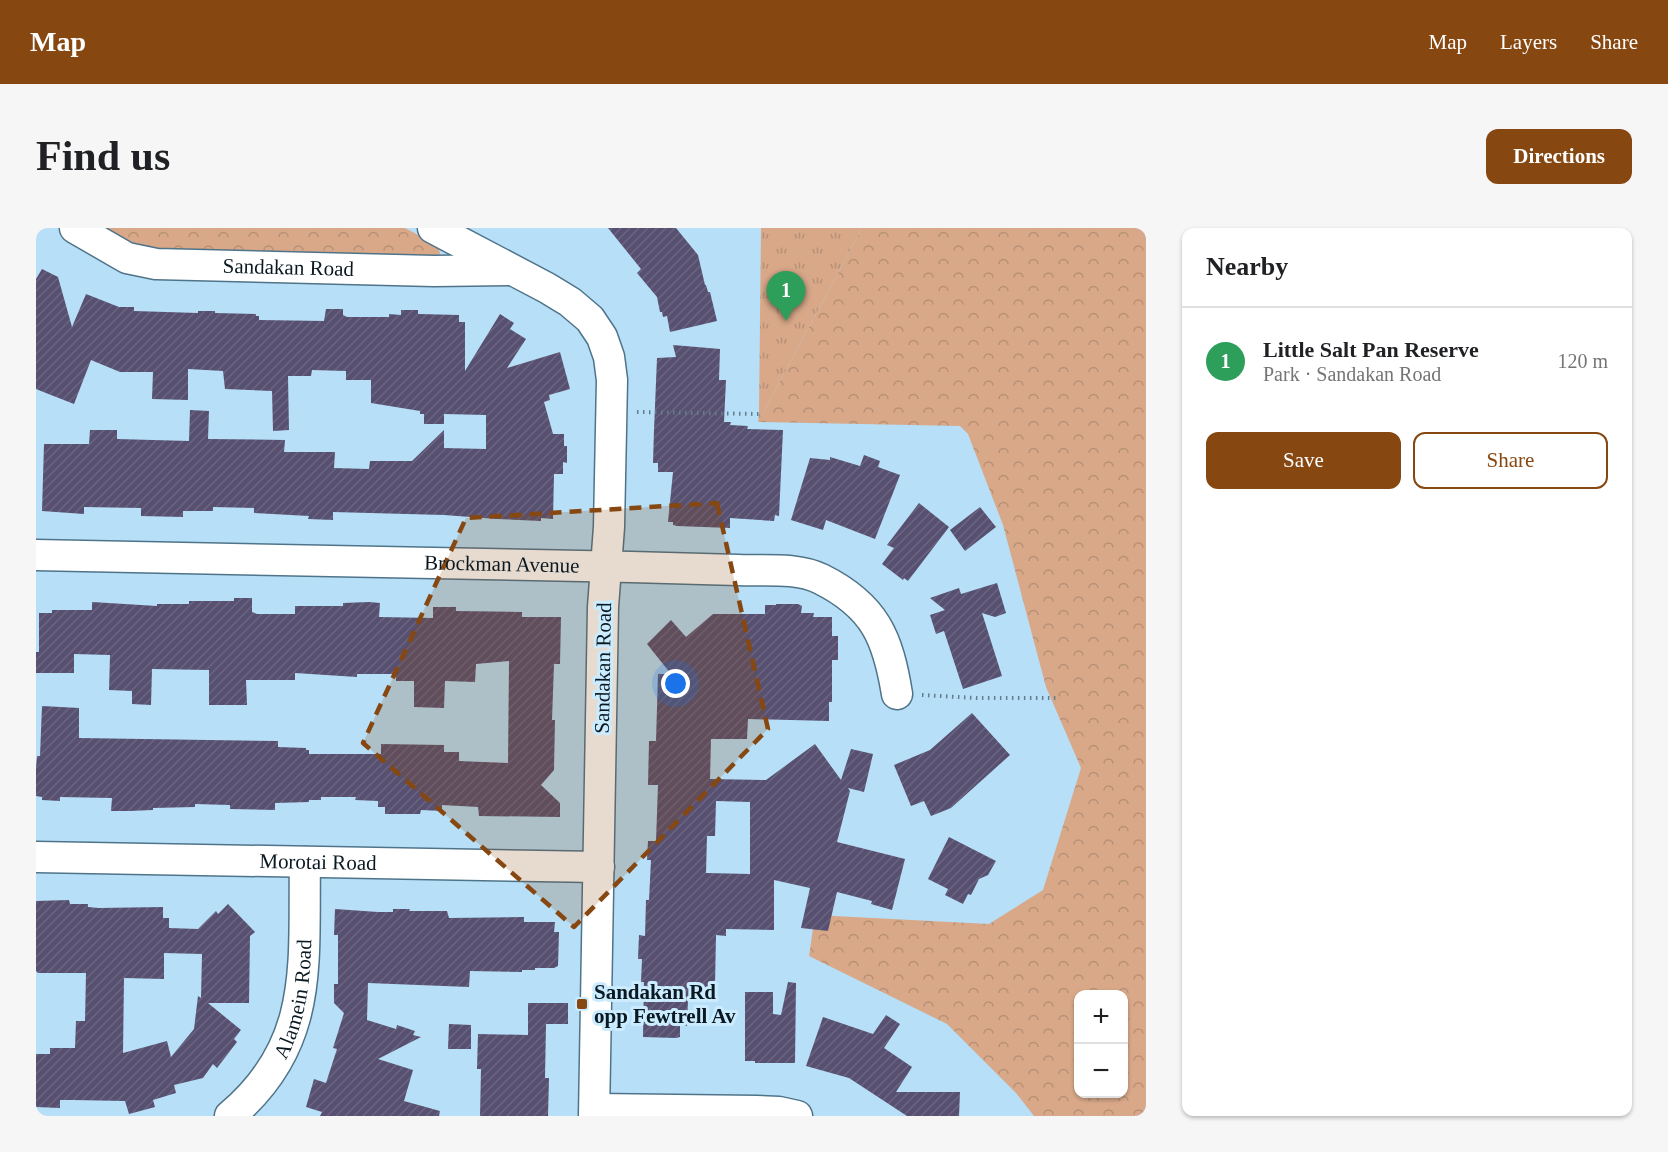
<!DOCTYPE html>
<html lang="en">
<head>
<meta charset="utf-8">
<style>
  :root { --surface:#fff; --page:#f6f6f6; --text:#202124; --muted:#757577; --line:#e0e0e0; --accent:#874711 }
  body { margin:0; font-family:Georgia,serif; background:var(--page); color:var(--text) }
  .controls { position:absolute; right:18px; bottom:18px; display:grid; overflow:hidden; border-radius:12px; box-shadow:0 2px 4px #0004 }
  .controls button { width:54px; height:54px; display:grid; place-items:center; padding:0; border:0; border-bottom:2px solid var(--line); background:var(--surface); color:var(--text); font:30px sans-serif }
  .you { position:absolute; left:640px; top:456px; width:21px; height:21px; margin:-15px; border:4px solid #fff; border-radius:50%; background:#1a73e8; box-shadow:0 0 0 9px #1a73e833 }
  .badge { display:grid; place-items:center; width:39px; height:39px; border-radius:50%; background:var(--accent); color:#fff; font-size:20px; font-weight:700 }
  .pin { position:absolute; translate:-50% -50px; filter:drop-shadow(0 2px 3px #0008) }
  .pin::after { content:''; position:absolute; top:32px; width:21px; height:18px; background:inherit; clip-path:polygon(0 0,100% 0,50% 100%) }
  .list { margin:0; padding:0; list-style:none }
  h2 { display:flex; justify-content:space-between; align-items:center; height:78px; margin:0; padding:0 24px; font-size:26px }
  h2 small { font-size:20px; font-weight:400; color:var(--muted) }
  .list li { display:grid; grid-template-columns:39px 1fr auto; gap:18px; align-items:center; box-sizing:border-box; height:108px; padding:0 24px; border-top:2px solid var(--line) }
  .list b { display:block; font-size:22px; white-space:nowrap }
  .list p { margin:0; font-size:20px; white-space:nowrap; color:var(--muted) }
  .list em { font-size:20px; font-style:normal; color:var(--muted) }
  .actions { display:flex; gap:12px; padding:18px 24px }
  .actions a { flex:1; padding:14px 0; border:2px solid var(--accent); border-radius:12px; text-align:center; font-size:21px; color:var(--accent) }
  .actions .main { background:var(--accent); color:#fff }
  .map { position:relative; flex:none; width:1110px; height:888px; overflow:hidden; border-radius:12px }
  header { display:flex; align-items:center; gap:36px; box-sizing:border-box; height:84px; padding:0 30px; background:var(--accent); color:#fff }
  header strong { font-size:28px }
  nav { display:flex; gap:33px; margin-inline-start:auto; font-size:21px }
  .intro { display:flex; align-items:center; justify-content:space-between; box-sizing:border-box; height:144px; padding:0 36px }
  h1 { margin:0; font-size:42px }
  .button { padding:15px 27px; border-radius:12px; background:var(--accent); color:#fff; font-size:21px; font-weight:700 }
  main { display:flex; gap:36px; padding:0 36px }
  aside { flex:1; background:var(--surface); border-radius:12px; box-shadow:0 2px 4px #0004 }
  .map>svg:first-child { display:block }
  .forest { fill:url(#forest-crowns); fill-rule:evenodd }
  .park { fill:url(#park-tufts) }
  .building { fill:url(#building-hatch); fill-rule:evenodd }
  .lines { fill:none; stroke-linecap:round; stroke-linejoin:round }
  .minor-casing { stroke:#4f7489; stroke-width:33 }
  .path { stroke:#627d8d; stroke-width:4; stroke-dasharray:1.5 4.5; stroke-linecap:butt }
  .minor { stroke:#fff; stroke-width:30 }
  .marked { fill:#874711; fill-opacity:0.2; stroke:#874711; stroke-width:4.5; stroke-dasharray:12 8; stroke-linejoin:round }
  .poi-dot { fill:#874711; stroke:#cbebfe; stroke-width:2 }
  .labels { text-anchor:middle; stroke-width:6; stroke-linejoin:round; paint-order:stroke }
  .street-label { font-size:21px; fill:#0a1921; stroke:#cbebfe }
  .poi-label { font-size:21px; font-weight:bold; fill:#0a1921; stroke:#cbebfe; text-anchor:start }
</style>
</head>
<body>
<header>
<strong>Map</strong>
<nav><a>Map</a><a>Layers</a><a>Share</a></nav>
</header>
<div class="intro"><h1>Find us</h1><a class="button">Directions</a></div>
<main>
<div class="map">
<svg width="1110" height="888" viewBox="0 0 1110 888">
  <defs>
    <pattern id="forest-crowns" width="20" height="18" patternUnits="userSpaceOnUse" patternTransform="scale(1.5)"><rect width="20" height="18" fill="#d8a889"/><path d="M2 6a3 3 0 1 1 6 0M12 15a3 3 0 1 1 6 0" fill="none" stroke="#b89076"/></pattern>
    <pattern id="park-tufts" width="24" height="20" patternUnits="userSpaceOnUse" patternTransform="scale(1.5)"><rect width="24" height="20" fill="#d8a889"/><path d="M3 7l-1-3M5 7V3M7 7l1-3M15 17l-1-3M17 17v-4M19 17l1-3" fill="none" stroke="#b89076"/></pattern>
    <pattern id="building-hatch" width="6" height="6" patternUnits="userSpaceOnUse" patternTransform="scale(1.5)"><rect width="6" height="6" fill="#575071"/><path d="M-1 1l2-2M0 6l6-6M5 7l2-2" fill="none" stroke="#6a6580"/></pattern>
  </defs>
  <rect width="100%" height="100%" fill="#b7dff7"/>
  <path class="forest" d="M57,0H369L401,17L404,25L402,30L111,26Z
    M826,0H1110V888H998L980,865L911,796L773,728L779,687L953,696L1007,662L1045,540L1010,459L967,297L932,206L924,198L722,194ZM1042,766H1088V866H1042Z"/>
  <path class="park" d="M725,0H826L722,194L723,186Z"/>
  <path class="building" d="M572,0H640L662,27L669,57H670L672,64H674L681,93L634,104L631,88L627,89L626,84H624L621,69L601,45L605,41Z
    M6,41L22,49L36,99L50,66L83,79H98V83L162,85V83H179V85L220,86V88H223V92L288,93L290,81H307V87L311,89H353V86L365,87V82H382V86L423,87V94H429V143L464,86L478,95L474,101L490,111L471,140L524,124L534,161L513,167L514,172L508,174L517,206H528V218H531V235L527,234V246H518L517,291L505,290V293L461,291L408,287L297,284V292L272,291L273,288L218,285V280L177,279V283H147V289L105,288V280L48,279V286L6,283L8,216H53L54,202H81V211L153,213L154,182L173,183L172,211L249,212L248,224H299L298,240L333,241L334,233H376L408,202V220L450,221V187L408,186V196H388V186H384V183L335,175V152H310V143L276,142L275,148H252L253,202L237,203L236,163L189,161L187,143L152,141V172L116,171L117,144H84L55,132L38,176L15,167L0,161V51Z
    M637,117L684,121L683,152H690L688,194H695L694,197L712,198L711,201L747,202L743,288L739,287L738,293L694,290V300L641,298L637,297V294H632L637,244H622V235H617L618,202L621,130L640,129Z
    M828,227L844,233L842,239L864,247L839,311L790,292L787,302L755,292L774,230L794,232V229L824,238Z
    M883,275L913,299L872,353L868,350L867,352L846,336L858,320L851,317Z
    M944,279L960,299L929,323L914,302Z
    M961,355L970,385L959,389L946,385L966,448L927,461L908,403L900,406L894,387L909,382L894,370L923,360L925,366Z
    M198,370H216V384L221,386H259V378H307V375L333,374L344,375L343,389L397,390V379H420V383L486,384V389H525L524,436H518L516,492H519L518,542L505,557L524,575V589L443,588L442,579L406,577V583L385,582L384,586H349V579H342V573L319,572L320,569H285V572H273V574L239,575V582L194,581V577L159,576V579L117,580V582L93,583H75L76,570L24,569V573L6,572V569L0,568V540L1,528H4L6,478L43,480V510L242,513V519L270,520V522H273V526H345V516L408,517V524H423V533L472,535L473,433L440,436L439,454L409,453L408,480L378,479V453H360V446H321V449L259,445V452H210L211,477H173V442L116,441L115,477L96,476V463L73,462L74,427L38,426V445H0V424H3V385H16V382H56V374L121,378V376H153V373H198Z
    M740,376H762L766,378L765,385H778L777,389H796V408H802V432H796V474H793V493L712,491L711,511H675L674,551L730,552L779,516L805,552L815,521L837,526L828,564L812,560L814,563L801,614L869,631L856,682L835,676L836,673L801,664L792,703L765,700L774,660L738,652V702L690,701V708L680,707L679,756H676V772H652L651,798H644V809L640,810L607,809L608,754H605L606,731H602L603,707L609,708L610,672H613L615,632H611L612,613H620L622,557H612L613,513H620L622,446H635L611,416L635,392L650,409L677,386H729V377H740ZM680,573L714,574V646L670,645L671,608H679Z
    M936,485L974,527L915,580L895,588L888,573L875,578L858,537L894,522Z
    M913,609L960,633L952,647L943,651L935,667L932,666L927,676L909,667L912,661L892,651Z
    M33,672L34,676H52V679L63,680L127,679V690H133V700L162,701L180,683L182,686L192,676L219,704L214,708L213,775H172L205,802L198,811L201,814L181,840L177,836L167,850L138,857L140,865L117,872L119,879L93,886L89,873L37,872H24V880L0,879V826H14V820H39L40,793H49L50,745H2L0,743V673ZM128,725L166,726L165,770L162,768L158,801L135,829L131,813L87,825L88,750L128,751Z
    M299,681L342,684H357V681H374L373,683H411L413,690L488,689V694H519L518,704H523L522,738L518,740H499V742H486V744L434,743L433,759L332,755L331,792L360,801L361,797L379,803L377,807L385,809L342,831L377,842L368,873L404,883L403,888H284L286,884L270,879L278,851L290,855L301,821L297,820L308,785L298,775V756H302V707H298Z
    M752,754L760,755L759,835H719V833H709V764H737V786L745,787Z
    M492,775H532V796H510L509,850H513L512,888H444L445,841H441L442,806L492,807Z
    M850,787L864,796L848,820L876,839L860,864H924L923,888H871L813,850L770,838L787,789L837,806Z
    M413,796L435,797V821H412Z"/>
  <g class="lines">
    <defs>
      <g id="minor">
        <path id="s1" d="M39,0L91,30L120,36L398,43L473,42"/>
        <path d="M397,0L511,60L534,74L554,91L566,109L573,129L576,152L573,299L567,379L558,888"/>
        <path id="s2" d="M0,327C198,331 396,334 595,339C631,340 666,341 702,342C729,343 761,339 785,351C839,378 852,410 861,466"/>
        <path id="s3" d="M0,629L563,639"/>
        <path d="M559,881L720,883L743,884L761,888"/>
        <path id="s4" d="M194,888C280,816 267,734 269,634"/>
      </g>
    </defs>
    <use href="#minor" class="minor-casing"/>
    <path class="path" d="M601,184L723,186
      M886,467L940,470H1024"/>
    <use href="#minor" class="minor"/>
  </g>
  <path class="marked" d="M681,275L732,501L538,699L327,515L430,290Z"/>
  <rect class="poi-dot" x="540" y="770" width="12" height="12" rx="3"/>
  <g class="labels">
    <g class="street-label">
      <text dy="7" stroke="none"><textPath href="#s1" startOffset="222">Sandakan Road</textPath></text>
      <text dy="7" stroke="none"><textPath href="#s2" startOffset="466">Brockman Avenue</textPath></text>
      <text transform="translate(567 440) rotate(-89)" y="7">Sandakan Road</text>
      <text dy="7" stroke="none"><textPath href="#s3" startOffset="282">Morotai Road</textPath></text>
      <text dy="7" stroke="none"><textPath href="#s4" startOffset="138">Alamein Road</textPath></text>
    </g>
    <g class="poi-label">
      <text x="558" y="771">Sandakan Rd<tspan x="558" dy="24">opp Fewtrell Av</tspan></text>
    </g>
  </g>
</svg>
<div class="controls">
<button>+</button>
<button>−</button>
</div>
<div class="you"></div>
<div class="pin badge" style="left:750px;top:93px;background:#2e9e5b">1</div>
</div>
<aside>
<h2>Nearby<small></small></h2>
<ul class="list">
<li><span class="badge" style="background:#2e9e5b">1</span><div><b>Little Salt Pan Reserve</b><p>Park · Sandakan Road</p></div><em>120 m</em></li>
</ul>
<div class="actions"><a class="main">Save</a><a>Share</a></div>
</aside>
</main>
</body>
</html>
